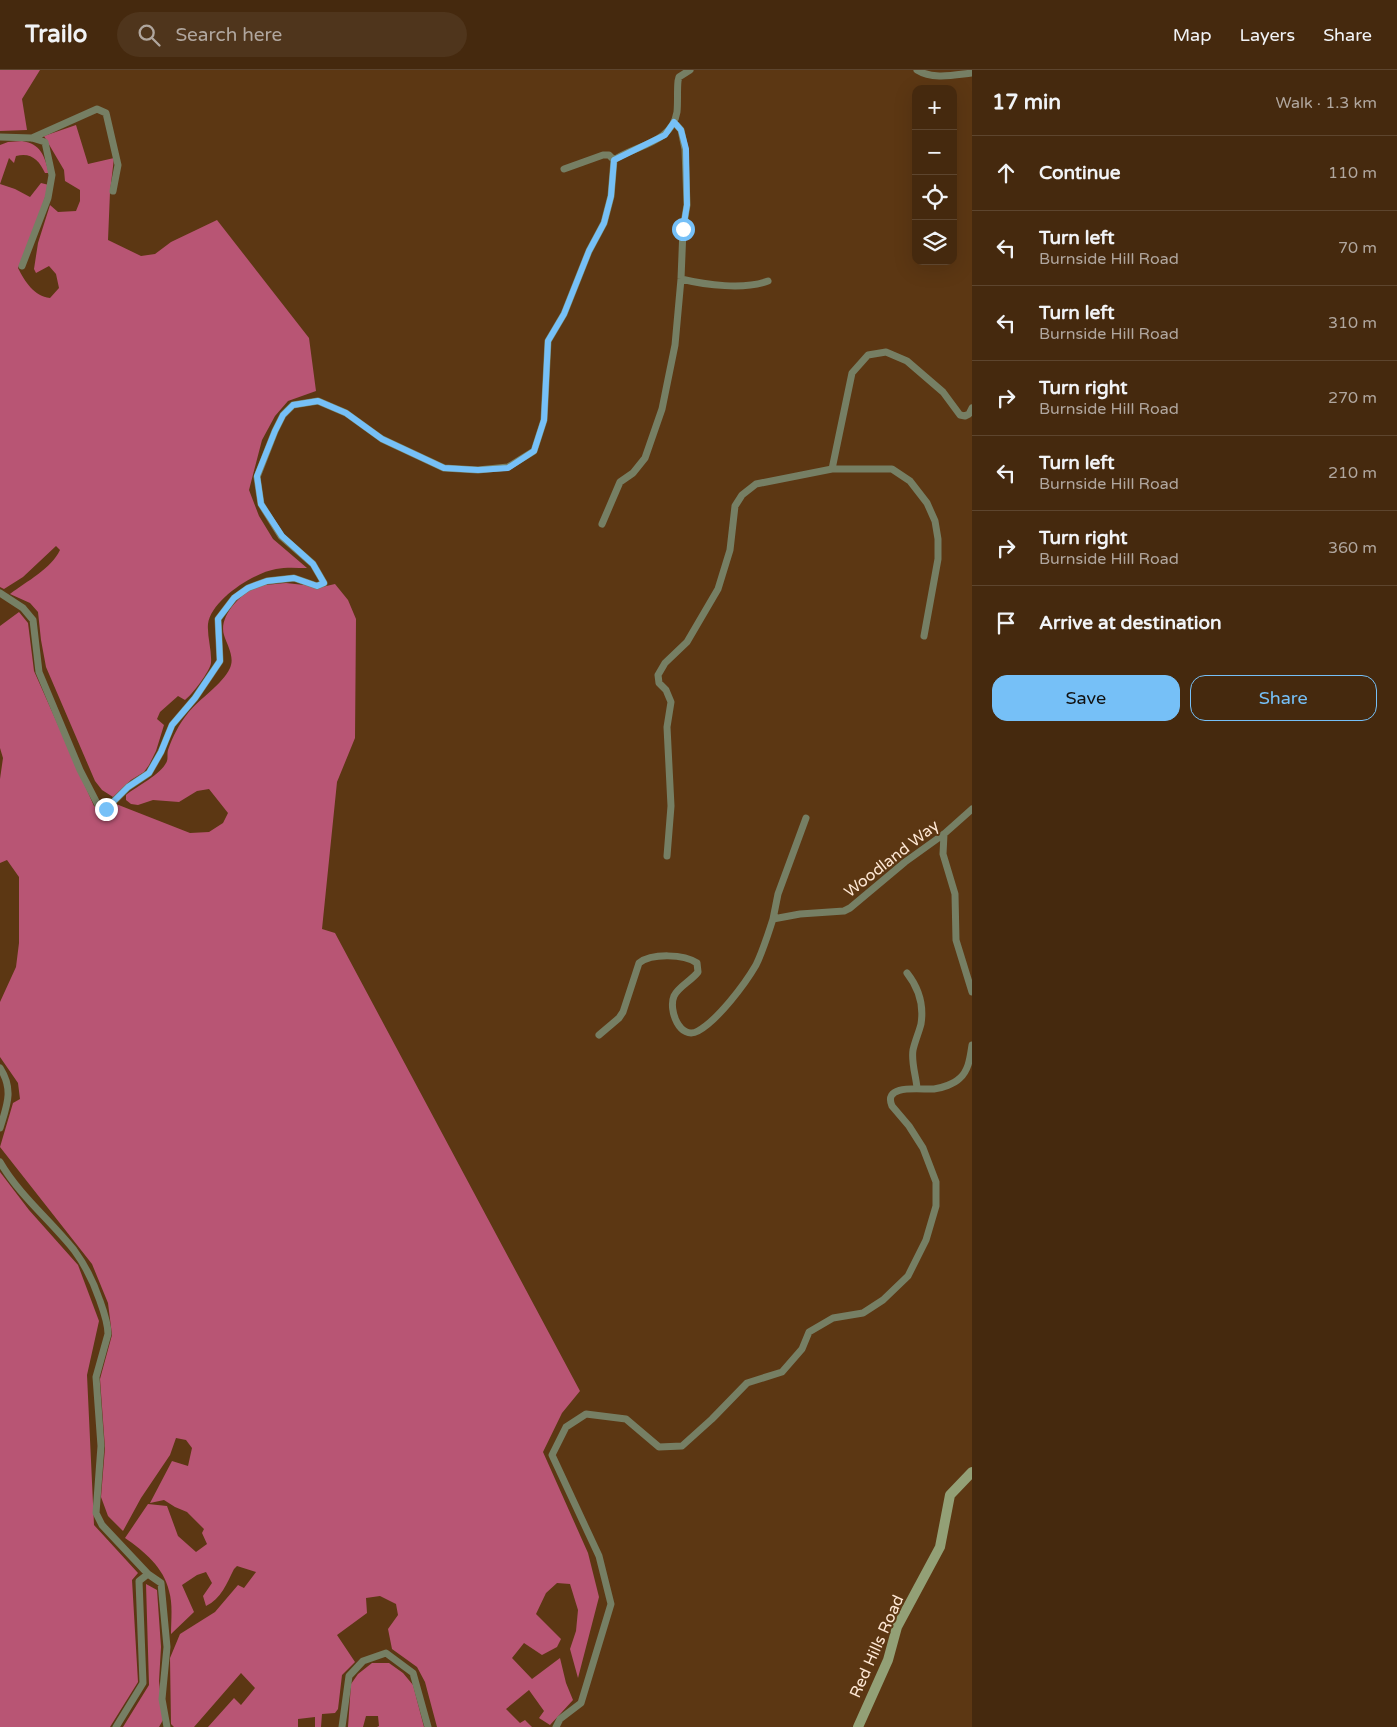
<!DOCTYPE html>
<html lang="en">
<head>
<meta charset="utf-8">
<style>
  :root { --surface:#45290e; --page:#4f351c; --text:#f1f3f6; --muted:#b0a69e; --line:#5d452e; --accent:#76c0f7 }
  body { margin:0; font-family:"Varela Round",sans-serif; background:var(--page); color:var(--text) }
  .controls { position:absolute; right:15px; top:15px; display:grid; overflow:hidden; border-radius:10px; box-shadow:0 5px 20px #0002 }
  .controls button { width:45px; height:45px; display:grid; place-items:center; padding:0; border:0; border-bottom:1px solid var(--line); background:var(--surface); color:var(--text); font:25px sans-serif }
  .stop { position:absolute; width:15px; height:15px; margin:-11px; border:4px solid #76c0f7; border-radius:50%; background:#fff }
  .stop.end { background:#76c0f7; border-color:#fff; box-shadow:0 1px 5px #0008 }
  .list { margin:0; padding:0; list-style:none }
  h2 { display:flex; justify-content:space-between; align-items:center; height:65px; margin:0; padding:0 20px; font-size:21px }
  h2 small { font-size:16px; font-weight:400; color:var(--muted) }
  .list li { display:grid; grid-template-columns:32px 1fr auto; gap:15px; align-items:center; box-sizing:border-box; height:75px; padding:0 20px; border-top:1px solid var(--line) }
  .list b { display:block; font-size:19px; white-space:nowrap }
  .list p { margin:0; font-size:16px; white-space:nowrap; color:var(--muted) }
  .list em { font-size:16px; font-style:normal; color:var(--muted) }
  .actions { display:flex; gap:10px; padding:15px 20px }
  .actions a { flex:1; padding:11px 0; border:1px solid var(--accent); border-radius:15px; text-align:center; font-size:18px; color:var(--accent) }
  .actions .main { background:var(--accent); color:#111 }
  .icon { flex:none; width:28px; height:28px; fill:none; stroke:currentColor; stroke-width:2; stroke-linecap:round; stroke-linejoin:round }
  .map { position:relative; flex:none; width:972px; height:1657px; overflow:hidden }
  header { display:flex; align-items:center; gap:30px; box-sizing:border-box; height:70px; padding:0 25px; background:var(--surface); border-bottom:1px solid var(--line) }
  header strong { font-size:24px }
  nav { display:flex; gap:28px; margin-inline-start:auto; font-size:18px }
  .search { width:350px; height:45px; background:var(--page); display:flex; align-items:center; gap:12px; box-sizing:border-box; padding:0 18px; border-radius:28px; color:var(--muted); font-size:19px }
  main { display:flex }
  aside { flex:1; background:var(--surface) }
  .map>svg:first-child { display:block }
  .forest { fill:#b85574 }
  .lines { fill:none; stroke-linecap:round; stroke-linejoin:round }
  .street { stroke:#767f64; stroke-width:7 }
  .secondary { stroke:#93a076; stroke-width:10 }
  .route { stroke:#76c0f7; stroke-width:6 }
  .labels { text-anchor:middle; stroke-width:4; stroke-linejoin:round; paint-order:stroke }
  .street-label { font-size:16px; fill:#fee7d4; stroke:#5c3713 }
</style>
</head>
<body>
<header>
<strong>Trailo</strong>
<div class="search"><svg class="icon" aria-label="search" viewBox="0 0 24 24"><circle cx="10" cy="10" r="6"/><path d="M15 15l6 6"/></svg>Search here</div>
<nav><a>Map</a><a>Layers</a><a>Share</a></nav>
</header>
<main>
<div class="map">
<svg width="972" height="1657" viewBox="0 0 972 1657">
  <rect width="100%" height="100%" fill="#5c3713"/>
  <path class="forest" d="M0,0H40L22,29L27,60L0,61Z
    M76,55L88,94L114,88L110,122L108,170L141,186L155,184L171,172L217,150L309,268L316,321L288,331L275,346L262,370L249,420L259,446L273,469L307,498C297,498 286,497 276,499C253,503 211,530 208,554C207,567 212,580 211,593C210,601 192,625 185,630L178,626L160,642L157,649L164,655L156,681L149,695L144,702L131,710L113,727L102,720L95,711L46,597L41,570L38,542L30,533L10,524C27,511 51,499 60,480L56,476L23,507L4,519L0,517V114L15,119L30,127L41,113L49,115L33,164L18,198C25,212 34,226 50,228L59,218L56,204L49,196L36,203L34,199L38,173L50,135L58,142L76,141L80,131V120L65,111L64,100L44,66Z
    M22,71C41,74 44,85 49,103H45C39,90 31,82 16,86L14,93L9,88L0,114V75L8,72Z
    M286,513L322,517L335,514L348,530L356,549L355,668L337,712L322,859L335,863L580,1321L562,1343L543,1382L588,1483L599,1527L578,1608L570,1579L576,1561L578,1540L570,1514L557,1513L546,1523L536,1544L561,1569L557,1577L542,1585L524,1573L512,1588L532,1609L560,1588L566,1613L573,1630L550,1655L539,1648L544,1641L529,1620L506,1639L520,1653L525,1650L532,1657H437L425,1612L417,1597L392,1579L388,1559L398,1545L396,1534L380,1526L366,1528L367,1543L337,1565L355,1592L342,1605L338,1639L335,1643L322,1644L321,1657H315V1647L298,1649V1657H208L234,1628L241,1635L255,1618L241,1603L194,1657H174L171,1654L170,1588L180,1564L215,1542L238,1515L244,1518L256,1502L237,1496L234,1499C227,1513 221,1529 206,1536L203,1526L212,1513L206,1502L197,1505L182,1515L194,1542L171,1564C171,1550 173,1534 169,1521C164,1498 144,1481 125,1468L148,1434L167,1436L178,1466L196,1482L207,1474L202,1463L204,1459L187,1442L175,1437L164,1430L150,1433L172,1391L188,1396L192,1378L186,1370L176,1368L170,1385L141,1428L123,1461L108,1446L101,1427L105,1378L100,1309L112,1265L108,1233L92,1194L0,1077L13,1033L20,1029L18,1013L0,987V932L16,897L19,873V807L7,790L0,793V709L3,688L0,678V556L19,542L28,553L34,601L94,736L105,741L116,734L190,763L209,762L223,753L228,743L209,719L197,721L179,732L153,730L138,735L131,734L126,730V725C137,716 162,704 167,691C168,688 167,683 168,680C173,666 179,654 188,643C200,628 222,615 230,598C235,587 227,575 224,565C218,546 242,521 260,516C268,514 278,514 286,513Z
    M0,1102L29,1140L78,1195L99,1251L87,1305L94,1455L138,1503L132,1510L138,1612L110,1657H0Z
    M146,1514L157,1520L161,1577L159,1611L163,1650L159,1657H123L149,1615Z
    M372,1593H389L403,1603L413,1615L424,1657H377L379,1656L378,1646H366L363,1657H348L351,1614L358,1604Z"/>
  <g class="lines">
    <path class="street" d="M917,0C933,10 954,5 972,3
      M0,67L32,68L45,72L52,105L48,128L22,196
      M32,68L97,39L106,43L118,95L113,121
      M564,99L603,85H609L614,90
      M681,209C706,215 744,220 768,211
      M832,399L852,303L868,285L886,282L907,291L943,322L960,345L965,346L969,344L972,338
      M602,454L620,412L633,403L645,388L662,339L675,275L681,209L683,159L687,135L685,79L681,60L674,52
      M0,523L23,538L33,550L39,602L80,700L98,735L106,739L128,717L149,703L161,682L172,655L195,628L220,591L218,549L234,528L248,518L267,511L294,508L317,516L324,513L313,494L281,466L261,434L257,407L275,361L283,345L293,335L318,331L346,343L382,369L444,398L478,400L508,397L534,381L544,350L548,271L564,244L589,181L604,153L611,126L614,90C636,75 672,73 677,42C678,32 677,21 678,11L679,7L690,0
      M944,764L943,784L955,824L956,870L972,922
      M667,786L671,736L667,657L671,632L666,620L659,613L658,605L665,593L687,572L718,519L730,480L735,436L742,425L756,414L832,399H892L910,411L927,433L935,451L938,469V489L924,566
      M773,849L778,824L806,748
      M907,903C918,917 924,935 921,954C919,962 915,971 913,980C911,992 916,1006 917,1018
      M599,965L619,948L623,942L639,893C652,883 684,884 697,893L698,902C691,911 678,917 674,926C668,940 680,971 698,961C718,950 745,914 756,895C763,881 768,864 773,849L800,844L844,841L850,838L905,792L944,764L972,739
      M0,998C14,1020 7,1035 0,1058
      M0,1092C19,1125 50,1150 74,1180C85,1195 94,1213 100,1231C104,1242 108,1253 108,1264L96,1307L101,1376L96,1443L102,1455L148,1504
      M116,1657L143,1613L139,1511L148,1504L161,1513L167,1577L162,1629L167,1657
      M342,1657L349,1606L363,1591L386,1583L413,1603L428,1657
      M556,1657L560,1649L581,1633L611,1534L599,1486L552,1385L566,1357L586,1344L626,1349L659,1377L682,1376L712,1349L747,1313L782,1302L802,1279L809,1262L833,1248L863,1243L883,1230L908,1206L926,1170L936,1136V1112L923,1078L909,1056L892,1036C882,1013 923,1020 934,1019C942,1018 954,1014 960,1008C969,1000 970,987 972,975"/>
    <path class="secondary" d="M858,1657L888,1590L897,1557L940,1477L950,1425L972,1402"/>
  </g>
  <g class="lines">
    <path class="route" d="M106,739L128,717L149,703L161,682L172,655L195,628L220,591L218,549L234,528L248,518L267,511L294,508L317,516L324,513L313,494L282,466L261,434L257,406L275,361L283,345L293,335L318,331L346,343L382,369L444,398L478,400L508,398L534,381L544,350L548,271L564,244L589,181L604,153L611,126L614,90L665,65L674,52L681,60L686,79L687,135L683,159"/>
  </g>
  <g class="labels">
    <g class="street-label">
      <text transform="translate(891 788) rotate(-38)" y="6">Woodland Way</text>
      <text transform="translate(876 1576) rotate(-66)" y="6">Red Hills Road</text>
    </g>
  </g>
</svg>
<div class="controls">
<button>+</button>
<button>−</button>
<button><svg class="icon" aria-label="locate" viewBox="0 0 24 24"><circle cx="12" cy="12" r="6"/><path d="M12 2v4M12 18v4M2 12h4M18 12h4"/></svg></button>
<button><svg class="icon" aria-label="layers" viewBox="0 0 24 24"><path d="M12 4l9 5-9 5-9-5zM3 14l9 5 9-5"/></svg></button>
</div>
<div class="stop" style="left:683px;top:159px"></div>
<div class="stop end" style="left:106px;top:739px"></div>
</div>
<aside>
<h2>17 min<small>Walk · 1.3 km</small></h2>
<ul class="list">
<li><svg class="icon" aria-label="ahead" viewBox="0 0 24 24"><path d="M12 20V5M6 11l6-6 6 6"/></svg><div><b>Continue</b></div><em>110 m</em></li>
<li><svg class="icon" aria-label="left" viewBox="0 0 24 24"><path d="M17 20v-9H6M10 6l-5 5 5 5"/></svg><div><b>Turn left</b><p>Burnside Hill Road</p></div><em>70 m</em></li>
<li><svg class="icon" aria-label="left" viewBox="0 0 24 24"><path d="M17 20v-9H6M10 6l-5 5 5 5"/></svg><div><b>Turn left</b><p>Burnside Hill Road</p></div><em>310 m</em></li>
<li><svg class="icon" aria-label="right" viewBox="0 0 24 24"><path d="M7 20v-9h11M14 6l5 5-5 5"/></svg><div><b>Turn right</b><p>Burnside Hill Road</p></div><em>270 m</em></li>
<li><svg class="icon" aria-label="left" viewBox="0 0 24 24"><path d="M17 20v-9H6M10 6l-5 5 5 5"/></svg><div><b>Turn left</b><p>Burnside Hill Road</p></div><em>210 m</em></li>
<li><svg class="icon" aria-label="right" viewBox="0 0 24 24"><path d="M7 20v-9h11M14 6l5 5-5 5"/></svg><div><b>Turn right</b><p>Burnside Hill Road</p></div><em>360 m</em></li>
<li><svg class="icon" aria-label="arrive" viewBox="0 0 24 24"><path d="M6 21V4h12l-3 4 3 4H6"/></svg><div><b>Arrive at destination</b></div></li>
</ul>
<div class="actions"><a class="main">Save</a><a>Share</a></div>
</aside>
</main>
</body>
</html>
